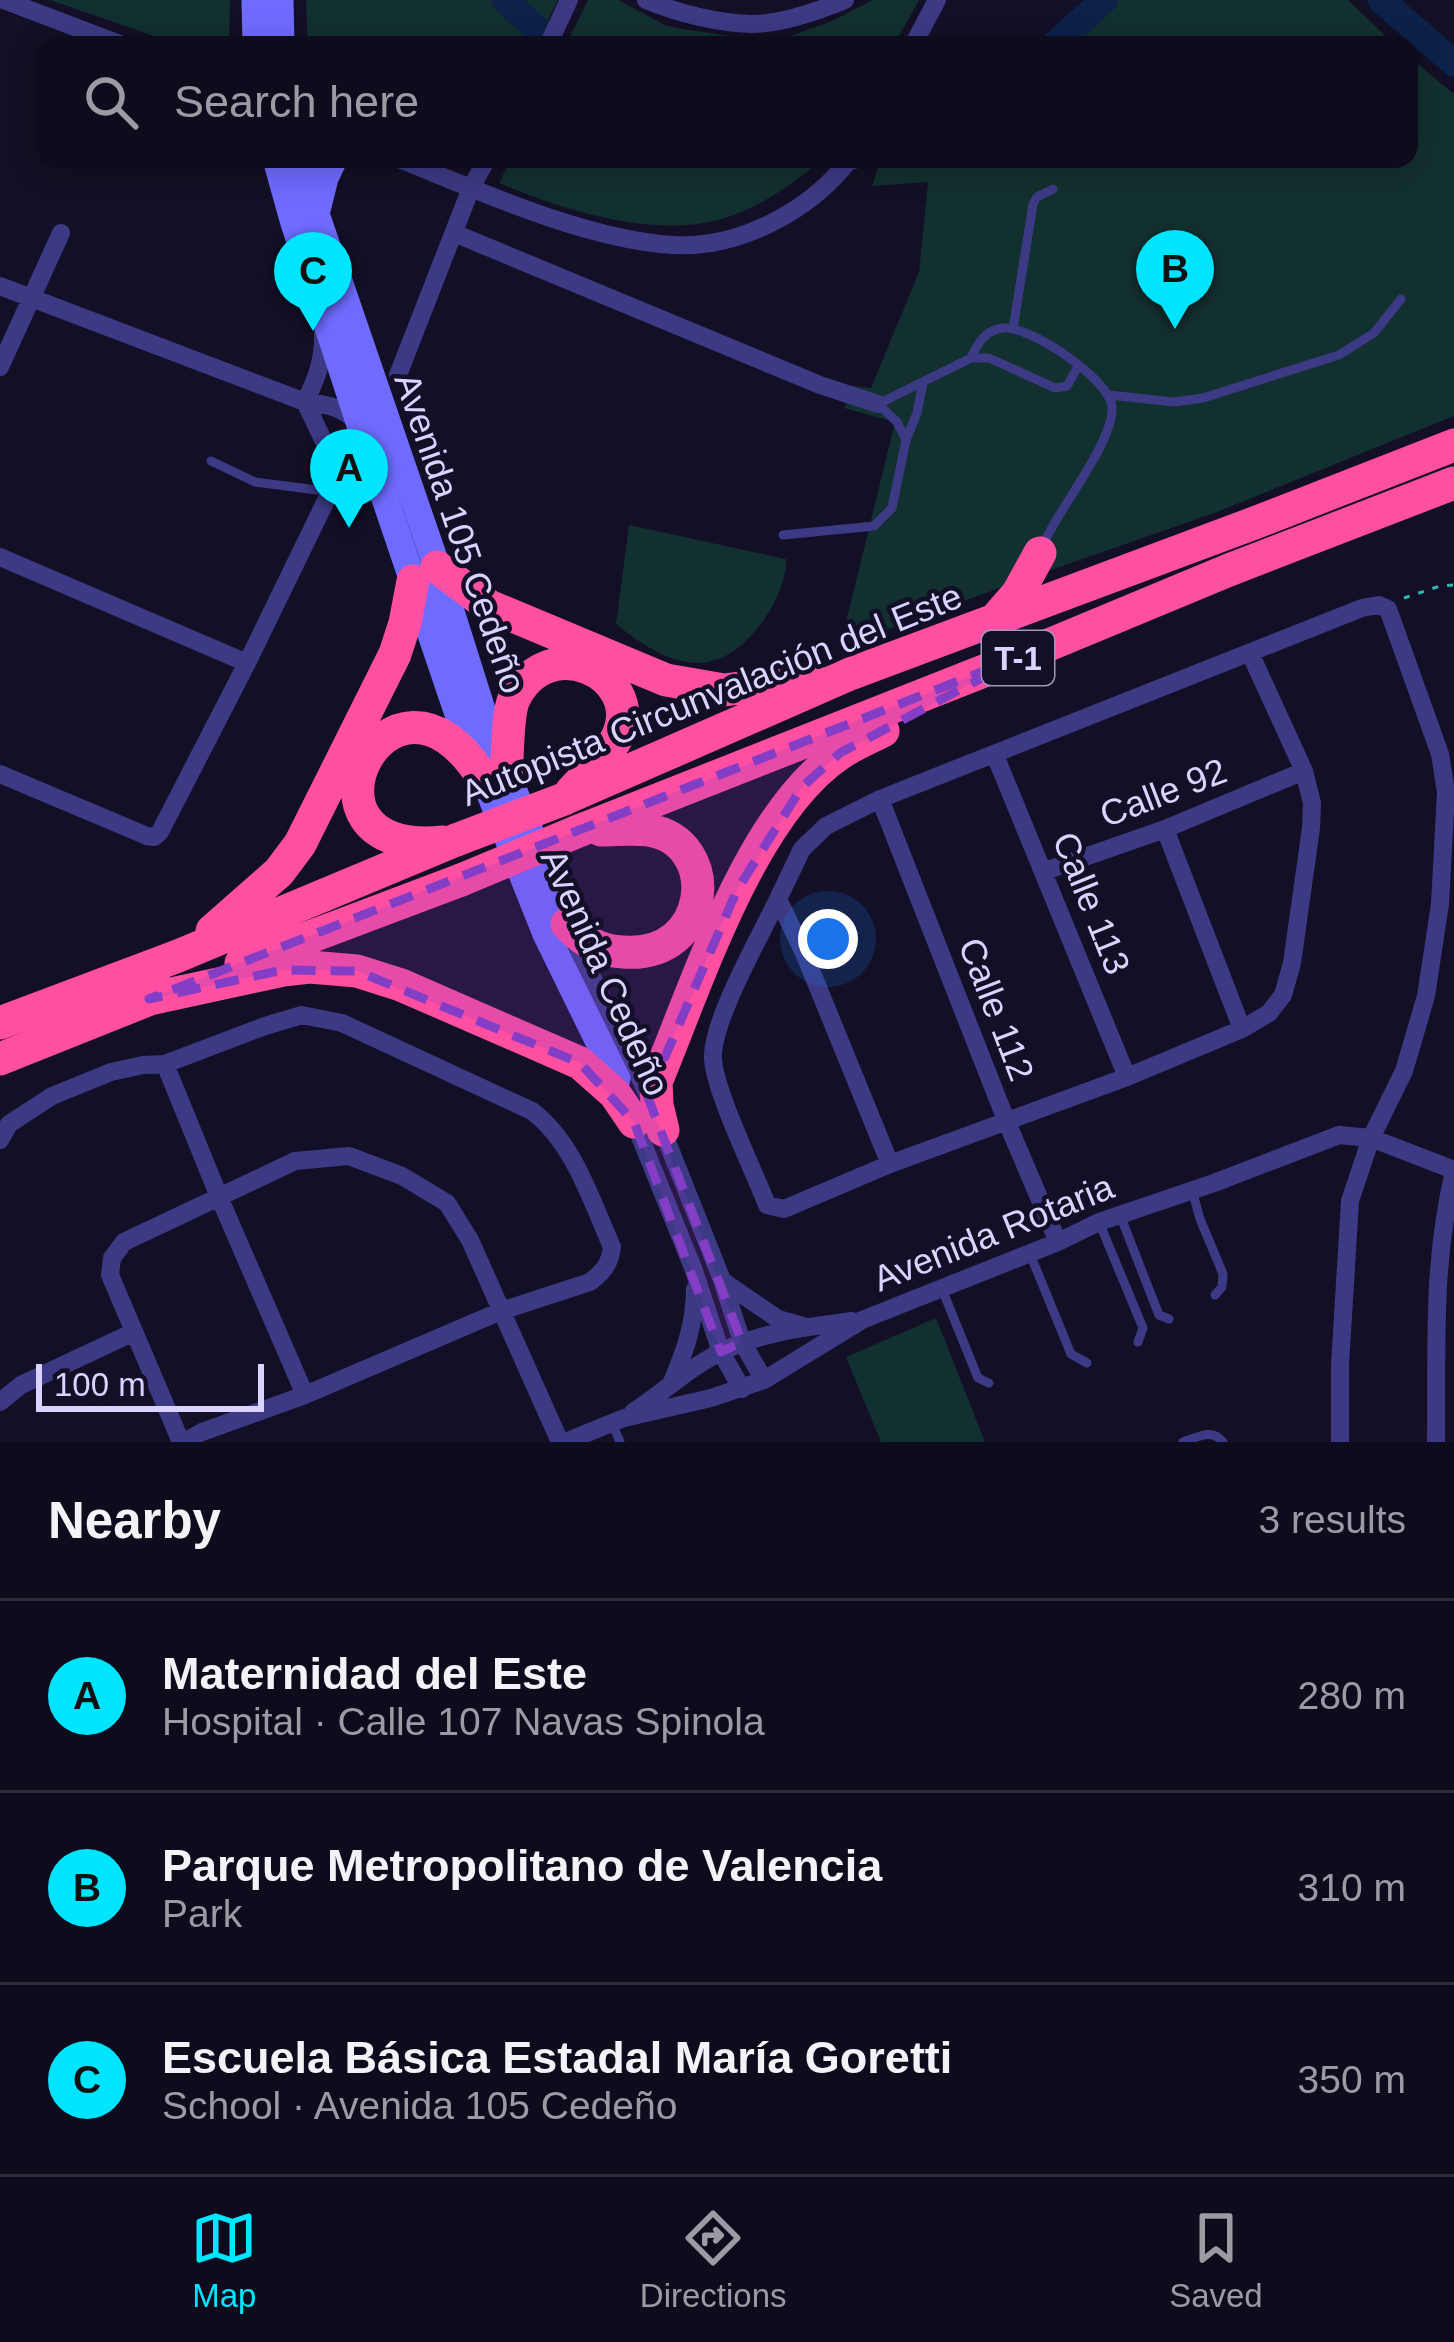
<!DOCTYPE html>
<html lang="en">
<head>
<meta charset="utf-8">
<style>
  :root { --surface:#0e0b1c; --page:#171425; --text:#f1f3f6; --muted:#9b9ba3; --line:#2e2b3b; --accent:#00e5ff }
  body { margin:0; font-family:Arial,sans-serif; background:var(--page); color:var(--text) }
  .scale { position:absolute; left:36px; bottom:30px; width:228px; box-sizing:border-box; padding-left:12px; border:6px solid #d9d4ff; border-top:0; font-size:33px; line-height:42px; white-space:nowrap; color:#d9d4ff; -webkit-text-stroke:9px #130f26; paint-order:stroke }
  .you { position:absolute; left:828px; top:939px; width:42px; height:42px; margin:-30px; border:9px solid #fff; border-radius:50%; background:#1a73e8; box-shadow:0 0 0 18px #1a73e833 }
  .badge { display:grid; place-items:center; width:78px; height:78px; border-radius:50%; background:var(--accent); color:#111; font-size:39px; font-weight:700 }
  .pin { position:absolute; translate:-50% -99px; filter:drop-shadow(0 3px 6px #0008) }
  .pin::after { content:''; position:absolute; top:63px; width:42px; height:36px; background:inherit; clip-path:polygon(0 0,100% 0,50% 100%) }
  .list { margin:0; padding:0; list-style:none }
  h2 { display:flex; justify-content:space-between; align-items:center; height:156px; margin:0; padding:0 48px; font-size:51px }
  h2 small { font-size:39px; font-weight:400; color:var(--muted) }
  .list li { display:grid; grid-template-columns:78px 1fr auto; gap:36px; align-items:center; box-sizing:border-box; height:192px; padding:0 48px; border-top:3px solid var(--line) }
  .list b { display:block; font-size:45px; white-space:nowrap }
  .list p { margin:0; font-size:39px; white-space:nowrap; color:var(--muted) }
  .list em { font-size:39px; font-style:normal; color:var(--muted) }
  .icon { flex:none; width:66px; height:66px; fill:none; stroke:currentColor; stroke-width:2; stroke-linecap:round; stroke-linejoin:round }
  .map { position:relative; flex:none; width:1454px; height:1442px; overflow:hidden }
  .search { position:absolute; background:var(--surface); box-shadow:0 6px 30px #0003; left:36px; right:36px; top:36px; height:132px; display:flex; align-items:center; gap:30px; box-sizing:border-box; padding:0 42px; border-radius:24px; color:var(--muted); font-size:45px }
  .sheet { height:732px; background:var(--surface) }
  nav { display:flex; justify-content:space-around; align-items:center; box-sizing:border-box; height:168px; border-top:3px solid var(--line); background:var(--surface); font-size:33px; color:var(--muted) }
  nav a { display:grid; justify-items:center; gap:6px }
  nav .on { color:var(--accent) }
  .map>svg:first-child { display:block }
  .green { fill:#12302f }
  .lines { fill:none; stroke-linecap:round; stroke-linejoin:round }
  .river { stroke:#0c2248; stroke-width:27 }
  .path { stroke:#2fb8b0; stroke-width:3; stroke-dasharray:6 9; stroke-linecap:butt }
  .service { stroke:#3d3a85; stroke-width:9 }
  .minor { stroke:#3d3a85; stroke-width:18 }
  .secondary { stroke:#6f6bff; stroke-width:27 }
  .motorway { stroke:#ff4fa3; stroke-width:33 }
  .motorway-bridge { stroke:#ff4fa3; stroke-width:33 }
  .marked { fill:#843dc5; fill-opacity:0.2; stroke:#843dc5; stroke-width:9; stroke-dasharray:24 15; stroke-linejoin:round }
  .labels { text-anchor:middle; stroke-width:9; stroke-linejoin:round; paint-order:stroke }
  .shield { fill:#130f26; stroke:#9e99be; stroke-width:3 }
  .shield-label { font-size:33px; font-weight:bold; fill:#d9d4ff }
  .street-label { font-size:36px; fill:#d9d4ff; stroke:#130f26 }
</style>
</head>
<body>
<div class="map">
<svg width="1454" height="1442" viewBox="0 0 1454 1442">
  <rect width="100%" height="100%" fill="#130f26"/>
  <path class="green" d="M50,0H230L229,45L177,44Z
    M306,0H558L536,45H308Z
    M588,0H618L667,26L689,30L737,37L785,38L832,21L873,0H919L894,45H566Z
    M1103,0H1348L1395,45H1051Z
    M1409,57L1454,94V416L1217,512L994,590L840,647L895,422L844,408L853,386L871,388L919,272L928,182L872,186L881,159H1409Z
    M511,159H822C793,185 756,210 718,220C651,238 560,209 499,183Z
    M629,525L786,559C786,581 776,603 763,621C717,685 669,667 616,624Z
    M936,1318L985,1442H881L846,1357Z"/>
  <g class="lines">
    <path class="river" d="M505,0L554,45
      M1381,0L1454,63
      M1054,45L1104,0"/>
    <path class="path" d="M1404,598L1440,586L1454,585"/>
    <path class="service" d="M849,166L875,159
      M1013,329L1033,204L1037,197L1053,189
      M971,358C977,344 985,330 1003,328C1029,325 1110,379 1112,407C1114,443 1055,513 1041,549
      M1109,395L1174,402L1203,398L1339,355L1374,333L1401,299
      M906,440L917,413L923,383
      M211,461L255,482L332,492
      M783,535L874,526L892,508L906,440L897,422L878,404L971,358H989L998,362L1055,388L1067,386L1079,365
      M1192,1190L1200,1219L1223,1274L1222,1287L1215,1295
      M1120,1215L1159,1315L1169,1319
      M1099,1222L1143,1328L1138,1342
      M1030,1254L1071,1354L1087,1363
      M942,1289L978,1378L989,1383
      M612,1423L620,1442
      M1183,1442C1198,1437 1212,1428 1223,1442"/>
    <path class="minor" d="M4,0L122,45
      M646,0C677,13 717,23 751,24C782,24 816,12 845,0
      M548,45L569,0
      M913,45L937,0
      M399,159C479,191 587,240 673,245C739,249 810,211 850,159
      M454,233L820,385L878,404
      M0,286L305,402C327,404 342,407 358,423
      M0,367L61,233
      M398,375L471,188L487,159
      M305,402C317,378 324,359 323,332
      M0,557L247,663
      M1250,653L1304,771L1312,803L1311,828L1292,963L1283,995L1269,1013L1242,1029L1127,1077L890,1164L804,953L778,899L802,849L826,826L880,799L1362,608L1379,605L1388,609L1440,754L1446,792L1440,904L1426,996L1404,1071L1371,1138L1350,1201L1340,1365V1442
      M995,755L1127,1077
      M0,774L147,836L154,837L160,832L247,663L337,478L336,467L305,402
      M880,799L1006,1120L1058,1242
      M1165,829L1242,1029
      M1045,871L1165,829L1304,771
      M778,899C760,937 714,1017 713,1055C711,1084 755,1173 767,1205L784,1209L890,1164
      M574,939L650,1099
      M165,1064L220,1199L305,1395
      M632,1117L693,1268L721,1352L742,1389
      M660,1124L722,1280L742,1342L764,1380
      M0,1140L9,1124L52,1096L111,1072L143,1065L165,1064L265,1026L302,1015L342,1023L532,1111C574,1143 591,1200 612,1247C610,1264 603,1272 590,1282L501,1311L305,1395L202,1432L184,1442
      M724,1282L778,1319L803,1326
      M672,1382C685,1351 695,1323 695,1289
      M0,1402L21,1385L134,1332
      M633,1412C663,1393 688,1368 721,1352C761,1332 808,1327 852,1321
      M181,1442L110,1275L112,1258L124,1242L295,1161L349,1156L402,1176L447,1203L470,1240L560,1442
      M565,1442L624,1418L711,1398L764,1380L862,1320L1058,1242L1099,1222L1214,1183L1339,1135L1371,1138L1454,1170
      M1436,1442C1437,1350 1432,1262 1454,1172"/>
    <path class="secondary" d="M255,0L256,45
      M280,0L281,45
      M276,159L293,220L360,425L458,714L546,934L617,1079
      M300,159L316,214L437,567L484,716L567,924
      M317,210L325,178L334,159"/>
    <path class="motorway" d="M437,567L489,606L666,680L724,690L812,679
      M998,616L1018,593L1040,553
      M506,774C508,755 507,714 514,699C548,629 642,675 619,733C610,755 587,774 571,792
      M564,799L850,674L1257,522L1454,445
      M581,830L1027,654L1229,570L1454,483
      M443,842C276,859 390,630 482,777
      M567,924C583,941 599,951 623,952C712,959 723,841 648,830C633,828 616,830 601,830
      M212,931L279,872L300,844L395,654L405,623L413,581
      M241,963L461,880
      M149,999L283,970L310,967L357,971L401,985L580,1063L615,1094L634,1122
      M0,1023L178,956L456,840
      M0,1059L165,993
      M663,1130L657,1105L656,1082C697,984 751,812 841,753C854,744 869,738 883,731"/>
    <path class="motorway-bridge" d="M456,840L564,799
      M461,880L581,830"/>
  </g>
  <path class="marked" d="M1027,654L840,753L802,787L737,890L665,1057L637,1069L742,1342L721,1352L634,1122L580,1063L357,971L283,970L149,999Z"/>
  <g class="labels">
    <rect class="shield" x="982" y="631" width="72" height="54" rx="9"/>
    <g class="shield-label">
      <text x="1018" y="670">T-1</text>
    </g>
    <g class="street-label">
      <text transform="translate(461 533) rotate(71)" y="13">Avenida 105 Cedeño</text>
      <text transform="translate(711 694) rotate(-22)" y="13">Autopista Circunvalación del Este</text>
      <text transform="translate(1163 792) rotate(-21)" y="13">Calle 92</text>
      <text transform="translate(1092 903) rotate(68)" y="13">Calle 113</text>
      <text transform="translate(606 972) rotate(66)" y="13">Avenida Cedeño</text>
      <text transform="translate(997 1009) rotate(69)" y="13">Calle 112</text>
      <text transform="translate(993 1232) rotate(-22)" y="13">Avenida Rotaria</text>
    </g>
  </g>
</svg>
<div class="scale">100 m</div>
<div class="you"></div>
<div class="pin badge" style="left:349px;top:528px">A</div>
<div class="pin badge" style="left:1175px;top:329px">B</div>
<div class="pin badge" style="left:313px;top:331px">C</div>
<div class="search"><svg class="icon" aria-label="search" viewBox="0 0 24 24"><circle cx="10" cy="10" r="6"/><path d="M15 15l6 6"/></svg>Search here</div>
</div>
<section class="sheet">
<h2>Nearby<small>3 results</small></h2>
<ul class="list">
<li><span class="badge">A</span><div><b>Maternidad del Este</b><p>Hospital · Calle 107 Navas Spinola</p></div><em>280 m</em></li>
<li><span class="badge">B</span><div><b>Parque Metropolitano de Valencia</b><p>Park</p></div><em>310 m</em></li>
<li><span class="badge">C</span><div><b>Escuela Básica Estadal María Goretti</b><p>School · Avenida 105 Cedeño</p></div><em>350 m</em></li>
</ul>
</section>
<nav>
<a class="on"><svg class="icon" aria-label="map" viewBox="0 0 24 24"><path d="M3 6l6-2 6 2 6-2v14l-6 2-6-2-6 2zM9 4v14M15 6v14"/></svg>Map</a>
<a><svg class="icon" aria-label="directions" viewBox="0 0 24 24"><path d="M12 3l9 9-9 9-9-9zM9 14v-3h6M13 9l2 2-2 2"/></svg>Directions</a>
<a><svg class="icon" aria-label="saved" viewBox="0 0 24 24"><path d="M7 4h10v16l-5-4-5 4z"/></svg>Saved</a>
</nav>
</body>
</html>
